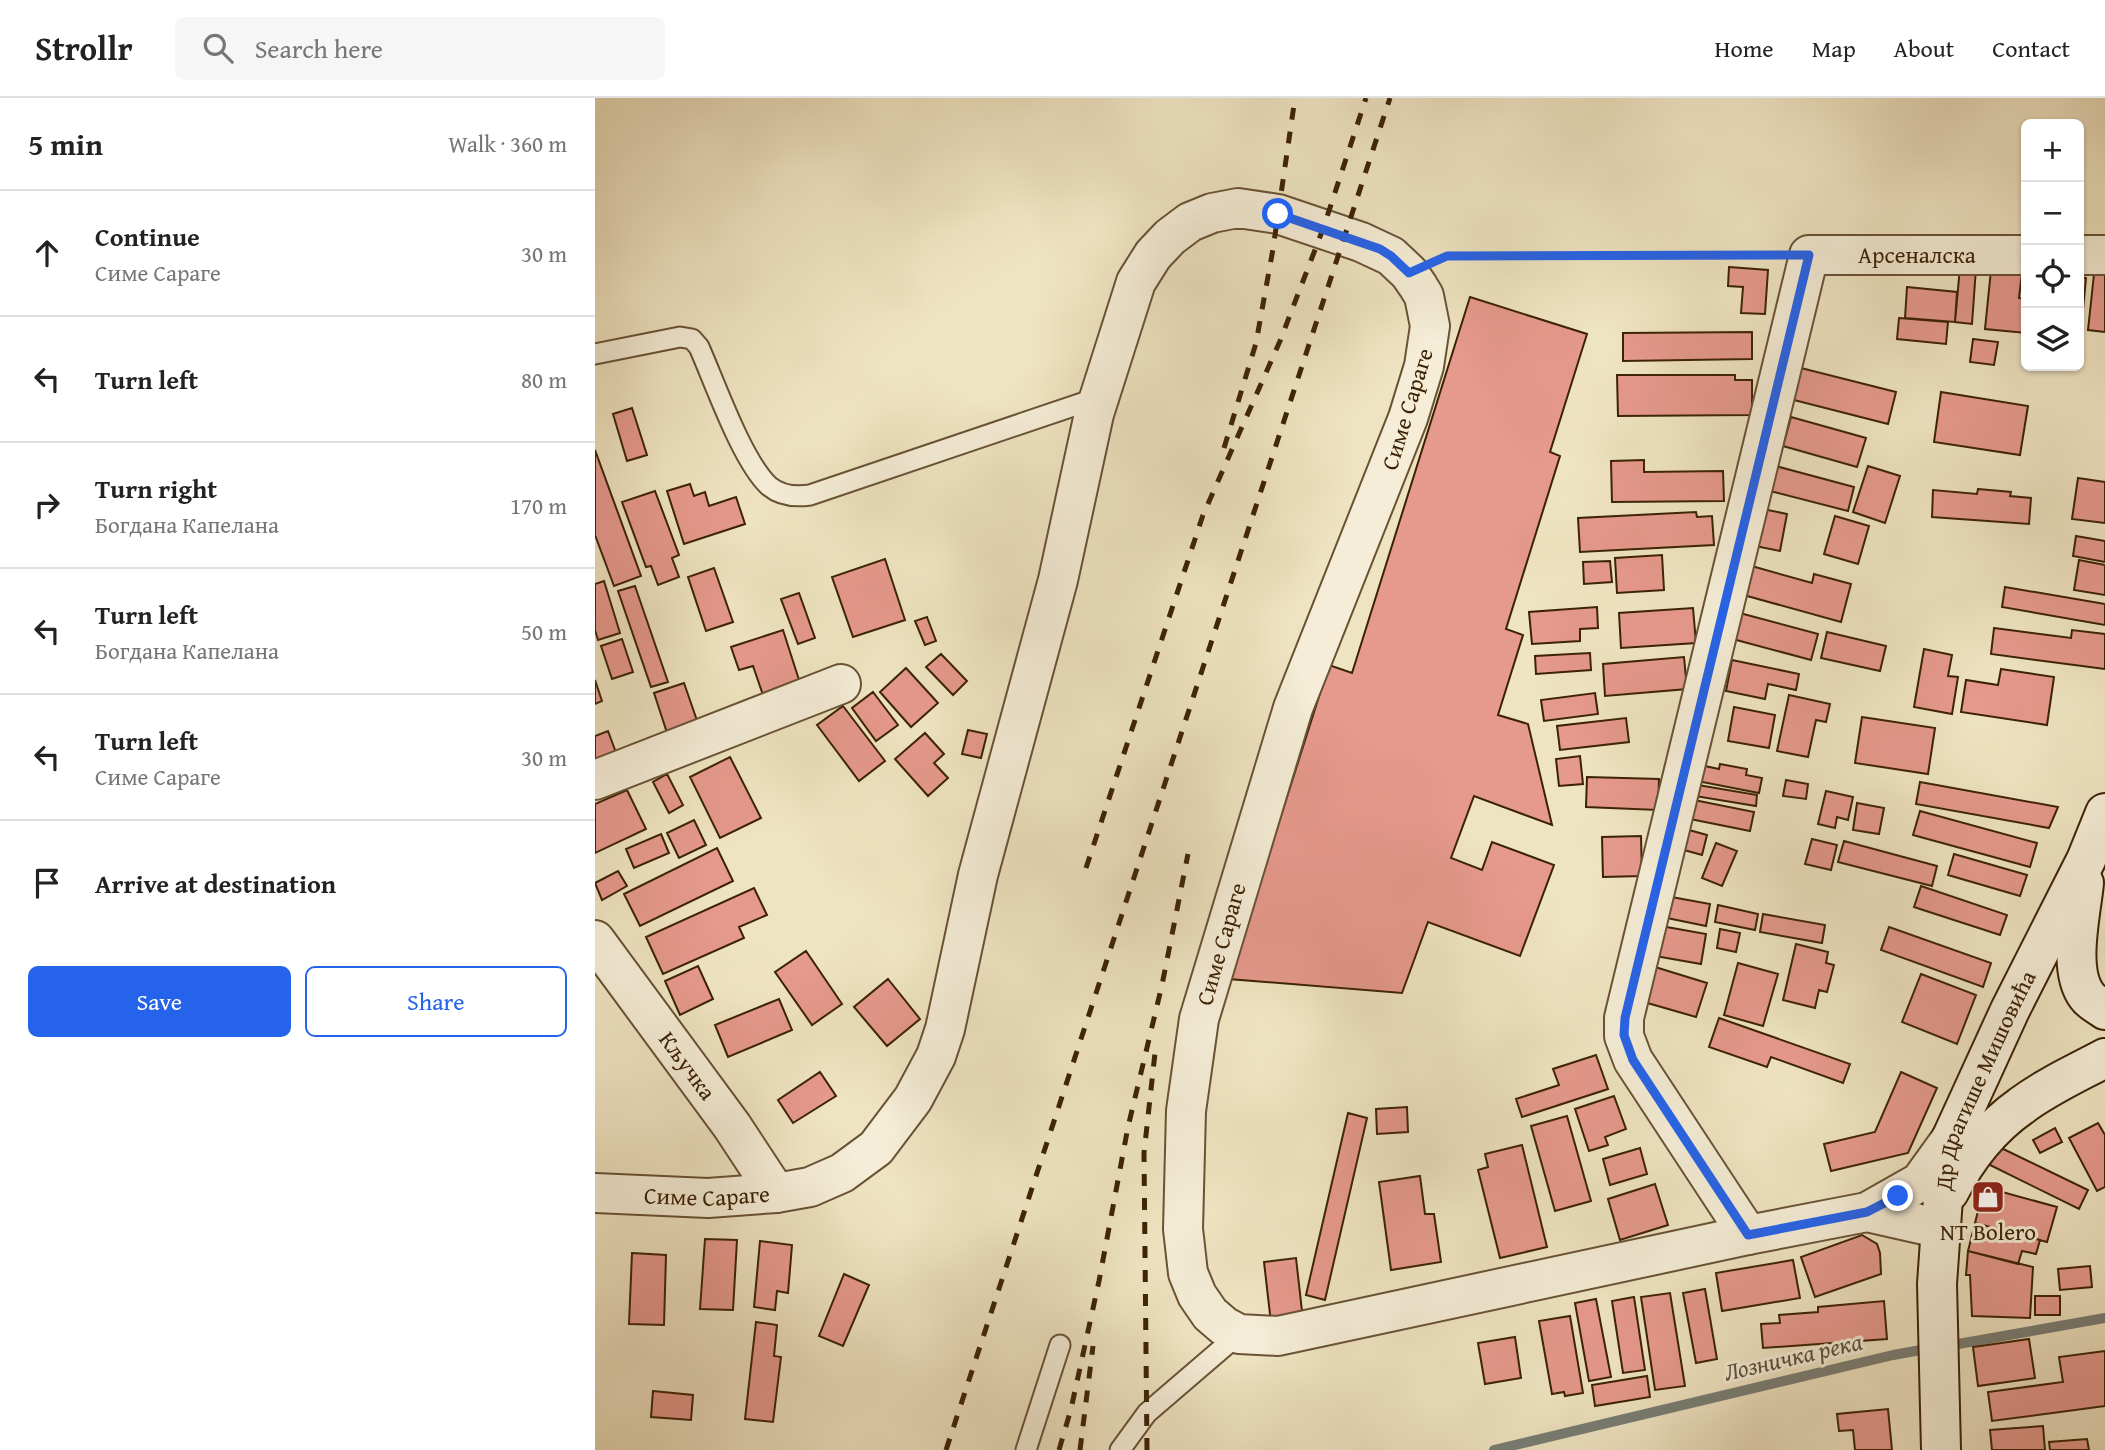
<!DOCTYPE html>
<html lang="en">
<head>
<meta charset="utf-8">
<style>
  :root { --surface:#fff; --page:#f6f6f6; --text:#222; --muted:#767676; --line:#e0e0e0; --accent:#2563eb }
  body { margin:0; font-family:"Gentium Book Plus",serif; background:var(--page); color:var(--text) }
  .controls { position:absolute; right:21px; top:21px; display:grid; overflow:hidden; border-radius:10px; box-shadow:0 2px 5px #0004 }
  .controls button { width:63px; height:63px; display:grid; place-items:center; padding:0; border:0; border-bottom:2px solid var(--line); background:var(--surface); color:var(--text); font:35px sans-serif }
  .stop { position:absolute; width:21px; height:21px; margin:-16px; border:5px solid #2563eb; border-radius:50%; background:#fff }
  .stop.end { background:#2563eb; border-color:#fff; box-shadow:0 2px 7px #0008 }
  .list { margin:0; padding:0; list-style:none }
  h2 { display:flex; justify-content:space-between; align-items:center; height:91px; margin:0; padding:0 28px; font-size:30px }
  h2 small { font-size:23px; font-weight:400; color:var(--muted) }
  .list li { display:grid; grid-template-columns:46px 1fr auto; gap:21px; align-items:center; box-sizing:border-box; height:126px; padding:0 28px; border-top:2px solid var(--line) }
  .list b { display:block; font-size:26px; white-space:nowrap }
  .list p { margin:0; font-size:23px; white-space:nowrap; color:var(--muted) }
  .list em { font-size:23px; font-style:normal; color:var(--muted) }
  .actions { display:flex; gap:14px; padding:21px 28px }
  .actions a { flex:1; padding:16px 0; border:2px solid var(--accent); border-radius:10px; text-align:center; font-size:24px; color:var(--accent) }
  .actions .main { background:var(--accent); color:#fff }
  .icon { flex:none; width:38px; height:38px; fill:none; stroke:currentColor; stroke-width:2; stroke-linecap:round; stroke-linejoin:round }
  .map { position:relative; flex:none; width:1510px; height:1352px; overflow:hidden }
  header { display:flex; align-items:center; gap:42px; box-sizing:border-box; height:98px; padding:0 35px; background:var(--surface); border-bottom:2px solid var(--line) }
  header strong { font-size:33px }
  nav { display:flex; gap:38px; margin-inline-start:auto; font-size:24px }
  .search { width:490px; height:63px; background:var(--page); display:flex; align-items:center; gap:18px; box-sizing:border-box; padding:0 24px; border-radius:10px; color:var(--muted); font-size:26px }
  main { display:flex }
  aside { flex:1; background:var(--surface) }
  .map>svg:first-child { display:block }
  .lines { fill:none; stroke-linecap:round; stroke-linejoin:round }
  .stream { stroke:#787e75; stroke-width:10 }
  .building { fill:#e6998d; stroke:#3c2205; stroke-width:2 }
  .lane-casing { stroke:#695234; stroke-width:23 }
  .street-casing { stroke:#695234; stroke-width:42 }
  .secondary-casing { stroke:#3c2205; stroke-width:42 }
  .path { stroke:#3c2205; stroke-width:4.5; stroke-dasharray:2 3.5; stroke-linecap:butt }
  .lane { stroke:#f5edd7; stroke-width:19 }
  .street { stroke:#f5edd7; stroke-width:38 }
  .secondary { stroke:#f5edd7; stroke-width:38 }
  .rail { stroke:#3c2205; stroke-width:5; stroke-dasharray:12 12; stroke-linecap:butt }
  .route { stroke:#2563eb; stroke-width:9 }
  .labels { text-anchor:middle; stroke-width:6; stroke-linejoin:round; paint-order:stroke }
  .street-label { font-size:23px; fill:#3c2205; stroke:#f5edd7 }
  .poi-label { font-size:23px; fill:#3c2205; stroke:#f5edd7 }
  .water-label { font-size:24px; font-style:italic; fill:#5a503d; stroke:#f5edd7 }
</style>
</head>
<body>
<header>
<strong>Strollr</strong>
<div class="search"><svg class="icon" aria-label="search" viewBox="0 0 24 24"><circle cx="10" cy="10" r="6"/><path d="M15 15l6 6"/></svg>Search here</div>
<nav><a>Home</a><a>Map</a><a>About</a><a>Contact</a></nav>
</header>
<main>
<aside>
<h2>5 min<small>Walk · 360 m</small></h2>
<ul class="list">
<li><svg class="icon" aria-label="ahead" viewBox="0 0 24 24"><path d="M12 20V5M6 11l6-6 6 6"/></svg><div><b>Continue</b><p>Симе Сараге</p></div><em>30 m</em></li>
<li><svg class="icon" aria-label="left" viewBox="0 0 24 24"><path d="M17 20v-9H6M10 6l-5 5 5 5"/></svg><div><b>Turn left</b></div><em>80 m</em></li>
<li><svg class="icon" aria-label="right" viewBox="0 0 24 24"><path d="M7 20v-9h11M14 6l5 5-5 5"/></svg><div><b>Turn right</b><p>Богдана Капелана</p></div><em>170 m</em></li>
<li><svg class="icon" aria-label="left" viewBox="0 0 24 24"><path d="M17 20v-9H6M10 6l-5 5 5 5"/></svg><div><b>Turn left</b><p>Богдана Капелана</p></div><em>50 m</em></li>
<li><svg class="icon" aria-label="left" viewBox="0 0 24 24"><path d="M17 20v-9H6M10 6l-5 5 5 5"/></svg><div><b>Turn left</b><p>Симе Сараге</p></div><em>30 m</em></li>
<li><svg class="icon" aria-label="arrive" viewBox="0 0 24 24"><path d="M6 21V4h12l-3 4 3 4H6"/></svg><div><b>Arrive at destination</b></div></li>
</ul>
<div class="actions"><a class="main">Save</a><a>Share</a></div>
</aside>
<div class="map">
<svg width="1510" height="1352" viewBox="0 0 1510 1352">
  <rect width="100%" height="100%" fill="#efe4c2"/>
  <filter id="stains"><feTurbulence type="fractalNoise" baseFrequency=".00286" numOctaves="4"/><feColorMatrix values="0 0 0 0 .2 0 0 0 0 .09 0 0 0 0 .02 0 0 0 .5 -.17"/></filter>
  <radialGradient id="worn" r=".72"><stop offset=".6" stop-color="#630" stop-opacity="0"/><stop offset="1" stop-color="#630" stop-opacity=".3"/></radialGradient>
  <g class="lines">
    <path class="stream" d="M1352,1248L1510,1220
      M899,1352L1298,1257L1337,1250"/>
  </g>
  <path class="building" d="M1134,169L1173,172L1170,216L1146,215L1148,189L1133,188Z
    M1365,169L1381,170L1377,226L1360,224Z
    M1396,172L1427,176L1424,200L1431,201V235L1390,231Z
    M1499,176L1510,177V234L1493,232Z
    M1484,179L1491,180L1486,232L1484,231Z
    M1312,189L1362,194L1360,224L1310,220Z
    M875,199L992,236L955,354L965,358L911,531L928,537L903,617L933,626L957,727L879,698L856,760L887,772L897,744L959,767L925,858L833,824L807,895L634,881L734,567L757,575Z
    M1304,220L1353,224L1351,246L1302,241Z
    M1157,234V261L1028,263V235Z
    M1378,241L1403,244L1399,267L1375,264Z
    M1202,269L1301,294L1293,326L1195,301Z
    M1022,277H1140V282H1157V317L1023,318Z
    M1346,294L1433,308L1425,357L1339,344Z
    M37,310L52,357L32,363L18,316Z
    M1196,319L1271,340L1262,369L1188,348Z
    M0,352L46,478L19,488L0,437Z
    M1049,362V374L1128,373L1129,403L1017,404L1016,363Z
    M1177,367L1259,389L1253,413L1171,392Z
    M1273,368L1305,378L1290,425L1258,414Z
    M1483,380L1510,384V425L1477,421Z
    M95,386L99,398L110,394L114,408L141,399L150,426L89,446L72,393Z
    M1383,391L1416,394L1415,398L1436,400L1434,426L1337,419L1338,392L1382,396Z
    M60,393L84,457L77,460L84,479L63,487L56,468L51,469L27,404Z
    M1168,411L1192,416L1185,453L1160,448Z
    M1101,414L1102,419L1117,418L1119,447L985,454L983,420Z
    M1240,418L1274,428L1263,466L1229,456Z
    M1481,438L1510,443V464L1478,458Z
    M1067,457L1069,492L1022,495L1020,460Z
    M290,461L310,522L258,539L237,479Z
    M1484,462L1510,467V497L1479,492Z
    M1015,463L1017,484L989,486L988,464Z
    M1153,467L1217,485L1219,476L1256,486L1246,524L1145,496Z
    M119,470L138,524L111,533L93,479Z
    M9,483L25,535L3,542L0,532V486Z
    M40,488L73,584L56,589L23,493Z
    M1410,489L1510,506V527L1407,509Z
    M204,495L220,540L203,546L186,501Z
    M1002,509L1003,530L985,531V543L937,546L934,514Z
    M1098,510L1101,545L1026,550L1024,515Z
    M1141,514L1223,536L1216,562L1134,540Z
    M332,519L341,543L330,547L320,523Z
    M1399,530L1476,540L1477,532L1510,536V571L1396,556Z
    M188,532L205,585L168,597L158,568L144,572L136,549Z
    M1232,534L1291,548L1285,573L1226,560Z
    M27,541L38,574L17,581L6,548Z
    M1329,551L1357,557L1353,578L1363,579L1357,616L1319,609Z
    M995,555L996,572L941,576L940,558Z
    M346,556L372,583L358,597L331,569Z
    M1089,559L1092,591L1010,598L1008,566Z
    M1137,562L1204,576L1201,592L1173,586L1170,601L1131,593Z
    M311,570L343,605L316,629L285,594Z
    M1406,571L1459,579L1452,627L1366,614L1371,582L1403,587Z
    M0,582L7,603L0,606Z
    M89,585L106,634L75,644L59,595Z
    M278,594L303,627L281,643L257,610Z
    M1000,595L1003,616L949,623L946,602Z
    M1194,597L1235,606L1231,624L1221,622L1213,659L1182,653Z
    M248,608L290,663L264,683L222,627Z
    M1139,609L1180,617L1174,650L1133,643Z
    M1267,619L1340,630L1333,676L1260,665Z
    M1031,620L1034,644L965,652L962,628Z
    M373,632L392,636L386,660L367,656Z
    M13,633L23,660L0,669V638Z
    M330,635L349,656L339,665L353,680L333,698L300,661Z
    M985,658L988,686L964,688L961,661Z
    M135,659L166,720L125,740L95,679Z
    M1125,666L1152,671L1151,677L1167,680L1164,695L1102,683L1105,667L1124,671Z
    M72,676L88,707L74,715L58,684Z
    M992,679L1064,681L1063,712L991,709Z
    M1191,682L1213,686L1211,701L1188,698Z
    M1325,684L1463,709L1454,730L1321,706Z
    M1103,687L1162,697L1161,708L1100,698Z
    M32,692L51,731L0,755V706Z
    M1231,693L1258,699L1253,722L1242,719L1240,730L1223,726Z
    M1099,702L1159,714L1155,733L1095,721Z
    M1262,705L1289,710L1284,736L1258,732Z
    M1325,713L1442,745L1435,769L1318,737Z
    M99,722L111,747L84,760L72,735Z
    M1094,732L1112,737L1107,757L1089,752Z
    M66,736L74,755L39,770L31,751Z
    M1046,738L1047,778L1008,779L1007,739Z
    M1217,741L1242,747L1236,772L1210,766Z
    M1249,743L1342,768L1337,788L1243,764Z
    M1121,745L1142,753L1127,788L1107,780Z
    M122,750L138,783L45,828L29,796Z
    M1359,756L1432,777L1425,798L1353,777Z
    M23,773L32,788L7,802L0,785Z
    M1326,788L1412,817L1405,837L1319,809Z
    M159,790L172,817L144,829L149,840L68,876L51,839Z
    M1071,798L1115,806L1111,828L1067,819Z
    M1123,807L1163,816L1160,832L1120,824Z
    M1168,816L1230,827L1227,845L1165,834Z
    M1066,828L1111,836L1106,866L1060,858Z
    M1294,829L1396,865L1388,889L1286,852Z
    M1125,831L1145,835L1141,854L1122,850Z
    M1201,846L1233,854L1231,865L1239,867L1232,894L1224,892L1220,910L1188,902Z
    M211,853L247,906L217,927L180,874Z
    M1143,865L1183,876L1168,928L1129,917Z
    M103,868L118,901L85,917L70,883Z
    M1060,869L1112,885L1101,919L1049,904Z
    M1326,876L1381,897L1362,946L1307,924Z
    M293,881L325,921L292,948L259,909Z
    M184,901L197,932L133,959L120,927Z
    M1124,920L1255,966L1248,985L1176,959L1172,969L1114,949Z
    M1001,957L1013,991L927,1019L921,1001L964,987L958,971Z
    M225,974L241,998L198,1025L183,1002Z
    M1306,974L1342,990L1313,1055L1236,1073L1229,1046L1280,1034Z
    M1019,998L1031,1031L1010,1039L1013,1047L994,1053L980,1011Z
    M812,1009L813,1034L782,1036L781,1011Z
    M753,1015L772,1020L730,1202L711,1197Z
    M972,1018L996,1103L960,1113L936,1028Z
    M1503,1025L1510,1037V1089L1502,1093L1474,1040Z
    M1460,1030L1467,1044L1445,1055L1438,1042Z
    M927,1047L952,1149L905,1160L883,1072L893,1069L890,1056Z
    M1400,1047L1493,1092L1484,1111L1391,1065Z
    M1045,1050L1052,1076L1015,1087L1008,1061Z
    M825,1078L830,1116H839L846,1164L796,1172L784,1084Z
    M1060,1086L1073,1127L1025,1142L1013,1101Z
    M1389,1089L1462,1109L1452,1144L1380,1125Z
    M1380,1125L1445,1142L1441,1156L1427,1153L1423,1166L1373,1153Z
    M1267,1137L1282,1146L1285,1155L1286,1176L1220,1199L1206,1159Z
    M110,1141L142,1142L138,1212L105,1211Z
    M165,1143L197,1147L193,1195L182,1193L180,1212L159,1209Z
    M1373,1153L1438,1169L1435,1220L1377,1218L1375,1177H1371Z
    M37,1155L71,1157L69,1227L34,1226Z
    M701,1160L708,1222L676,1225L669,1164Z
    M1198,1162L1205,1200L1127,1213L1121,1175Z
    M1495,1168L1497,1189L1465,1192L1463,1171Z
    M249,1176L274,1187L248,1248L224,1238Z
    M1110,1191L1122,1261L1101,1265L1088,1195Z
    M1075,1195L1090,1288L1060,1292L1046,1199Z
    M1440,1198H1465V1217H1440Z
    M1039,1199L1050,1272L1028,1275L1017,1203Z
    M1001,1201L1016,1279L994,1283L980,1205Z
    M1289,1203L1292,1241L1168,1250L1166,1226L1185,1225L1184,1217L1223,1214V1209Z
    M975,1218L988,1295L970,1298L969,1294L957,1296L944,1223Z
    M161,1224L182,1227L179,1258L186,1259L178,1324L150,1321Z
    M920,1239L926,1280L890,1286L883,1245Z
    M1434,1241L1440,1280L1383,1288L1378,1249Z
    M1510,1253V1308L1397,1323L1393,1294L1468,1284L1464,1259Z
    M1052,1278L1055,1299L1000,1308L997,1287Z
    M58,1293L98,1297L96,1322L56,1319Z
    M1293,1311L1297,1352H1260L1258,1332L1244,1333L1242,1316Z
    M1448,1328L1450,1352H1397L1395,1332Z
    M1492,1341L1494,1352H1455L1454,1344Z"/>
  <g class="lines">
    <defs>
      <path id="lane" d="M0,256L85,239L97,241L104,249C120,285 147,363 174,388C186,398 201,399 215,397L505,299
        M431,1352L465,1247
        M525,1352L552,1315L644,1236"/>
      <g id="street">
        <path d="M1484,157H1510"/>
        <path d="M0,682L246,586"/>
        <path id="s1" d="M0,842L137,1028L181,1095"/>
        <path id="s2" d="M0,1095L113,1100L181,1095L215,1089L247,1075L281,1050L318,1001L341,958L350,931L383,777L463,482L499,316L541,184L558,157L575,139L595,124L617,115L643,110L683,116L766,144L796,158L814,175L823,188L829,198L835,228L829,268L813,320L698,610L604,921L591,1013L588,1131L593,1175L602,1197L615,1216L629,1228L644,1236L683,1238L1153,1137L1272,1114L1325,1084L1356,1041"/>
        <path d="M1272,1114L1347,1131"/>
        <path id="s3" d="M1153,1137L1038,962L1029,938V920L1214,157H1431"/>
      </g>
      <g id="secondary">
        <path d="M1489,785C1486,816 1472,872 1492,898C1496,904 1505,908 1510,912"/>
        <path d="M1354,1094C1371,1061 1396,1029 1426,1008C1451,989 1482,975 1510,960"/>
        <path id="s4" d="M1346,1352L1342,1186L1350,1071L1356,1041L1415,912L1491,762L1510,715"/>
      </g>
    </defs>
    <use href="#lane" class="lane-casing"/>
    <use href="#street" class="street-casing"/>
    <use href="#secondary" class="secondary-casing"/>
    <path class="path" d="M845,162L852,158L1179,157"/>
    <use href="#lane" class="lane"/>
    <use href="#street" class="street"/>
    <use href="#secondary" class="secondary"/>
    <path class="rail" d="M629,350L661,245L678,151L700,0
      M491,770L608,417L685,243L728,131L771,0
      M351,1352L795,0
      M464,1352L476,1311L504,1183L533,1029L567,887L593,756
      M485,1352L498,1248
      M552,1352L549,1055L561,946"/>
  </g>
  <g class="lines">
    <path class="route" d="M683,116L785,151L796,158L814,175L852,158L1214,157L1030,920L1029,937L1038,962L1153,1137L1272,1114L1303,1098"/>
  </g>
  <defs>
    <symbol id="shop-square" viewBox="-11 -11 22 22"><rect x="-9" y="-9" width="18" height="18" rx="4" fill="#8f2418" stroke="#f5edd7"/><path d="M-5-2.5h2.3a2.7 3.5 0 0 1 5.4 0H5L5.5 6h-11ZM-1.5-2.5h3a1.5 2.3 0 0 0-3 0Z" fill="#fff"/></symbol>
  </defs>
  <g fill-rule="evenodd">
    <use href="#shop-square" x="1374" y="1080" width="38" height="38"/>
  </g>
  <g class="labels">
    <g class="street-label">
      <text dy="8" stroke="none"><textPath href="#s3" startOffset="1146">Арсеналска</textPath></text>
      <text transform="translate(812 311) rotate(-73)" y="8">Симе Сараге</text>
      <text transform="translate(626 846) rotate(-74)" y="8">Симе Сараге</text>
      <text dy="8" stroke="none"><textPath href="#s1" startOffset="156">Кључка</textPath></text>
      <text dy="8" stroke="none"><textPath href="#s4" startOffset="378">Др Драгише Мишовића</textPath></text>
      <text dy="8" stroke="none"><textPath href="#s2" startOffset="112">Симе Сараге</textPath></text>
    </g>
    <g class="poi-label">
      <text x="1393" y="1142">NT Bolero</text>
    </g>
    <g class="water-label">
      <text transform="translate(1198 1259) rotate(-13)" y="8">Лозничка река</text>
    </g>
  </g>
  <rect width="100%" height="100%" filter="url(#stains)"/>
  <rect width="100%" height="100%" fill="url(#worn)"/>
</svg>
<div class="controls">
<button>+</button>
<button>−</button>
<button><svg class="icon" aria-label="locate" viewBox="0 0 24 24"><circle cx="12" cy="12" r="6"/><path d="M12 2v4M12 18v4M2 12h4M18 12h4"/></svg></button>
<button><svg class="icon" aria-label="layers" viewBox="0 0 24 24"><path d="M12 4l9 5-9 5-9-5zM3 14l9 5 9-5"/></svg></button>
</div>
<div class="stop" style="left:683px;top:116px"></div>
<div class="stop end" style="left:1303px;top:1098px"></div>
</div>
</main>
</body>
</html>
